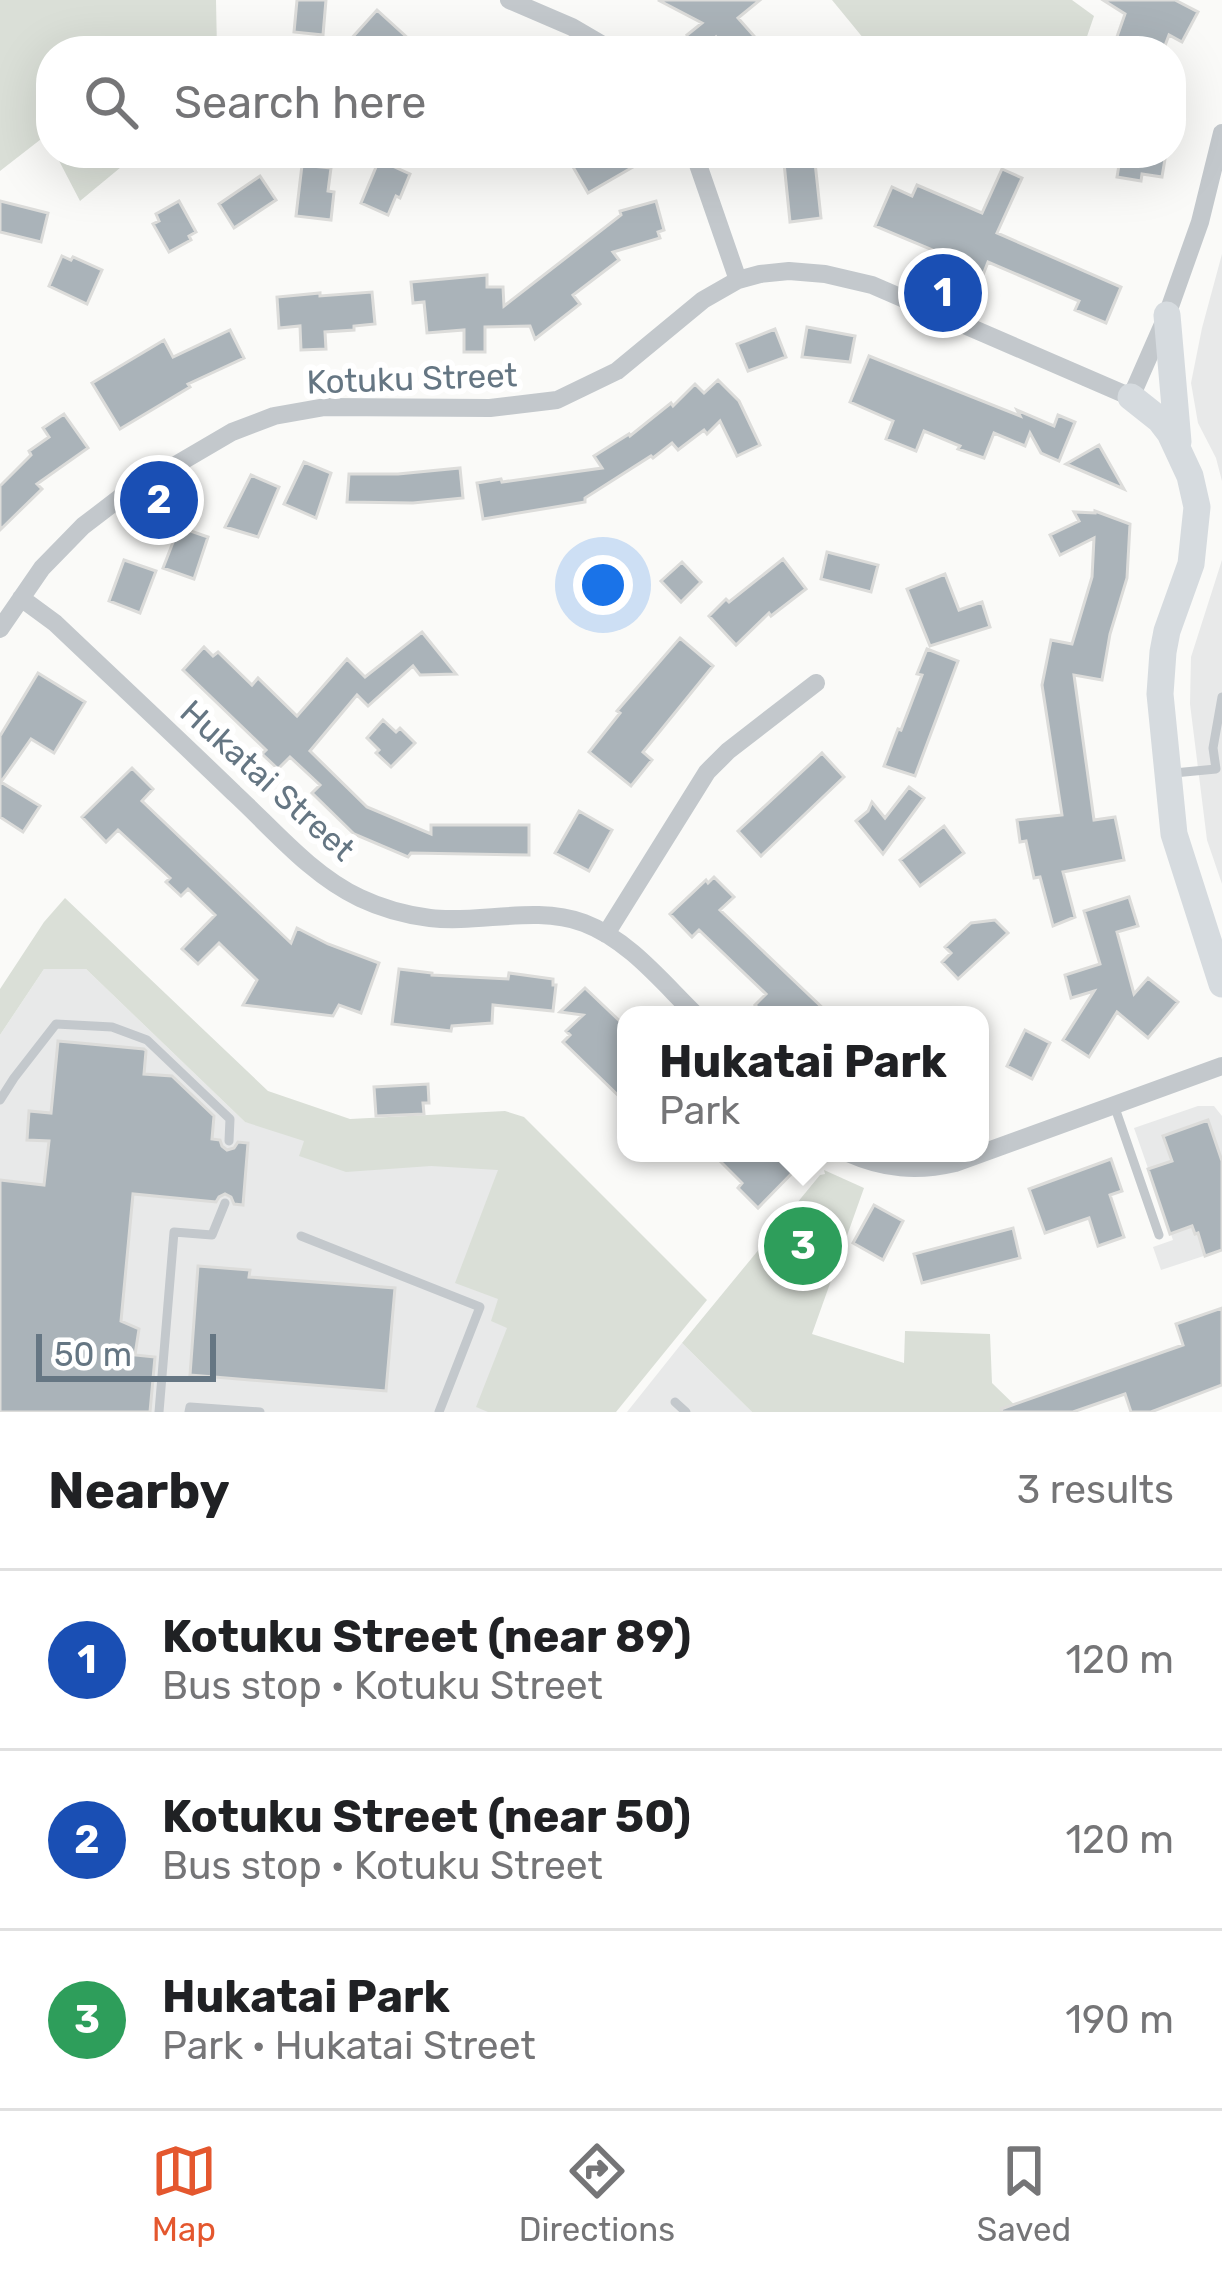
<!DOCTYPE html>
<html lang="en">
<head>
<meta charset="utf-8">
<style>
  :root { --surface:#fff; --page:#f6f6f6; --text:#202124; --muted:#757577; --line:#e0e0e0; --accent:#e4572e }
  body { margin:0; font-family:Rubik,sans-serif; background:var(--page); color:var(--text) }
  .scale { position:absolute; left:36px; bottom:30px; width:180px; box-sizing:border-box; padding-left:12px; border:6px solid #657683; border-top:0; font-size:33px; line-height:42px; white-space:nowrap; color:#657683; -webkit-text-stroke:9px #fff; paint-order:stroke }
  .you { position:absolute; left:603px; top:585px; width:42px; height:42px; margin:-30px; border:9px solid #fff; border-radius:50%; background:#1a73e8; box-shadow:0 0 0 18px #1a73e833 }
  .badge { display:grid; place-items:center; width:78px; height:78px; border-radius:50%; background:var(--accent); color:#fff; font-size:39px; font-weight:700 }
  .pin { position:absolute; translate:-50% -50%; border:6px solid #fff; box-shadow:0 3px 12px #0006 }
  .popup { position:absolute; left:617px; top:1006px; width:372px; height:156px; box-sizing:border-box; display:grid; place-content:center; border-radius:24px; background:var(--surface); filter:drop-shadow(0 3px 9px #0005); font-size:39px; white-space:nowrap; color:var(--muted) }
  .popup b { font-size:45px; color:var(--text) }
  .popup::after { content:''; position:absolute; left:50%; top:100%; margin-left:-24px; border:24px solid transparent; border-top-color:var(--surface) }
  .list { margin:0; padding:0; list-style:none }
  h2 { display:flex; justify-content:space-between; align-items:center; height:156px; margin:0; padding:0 48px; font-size:51px }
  h2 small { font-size:39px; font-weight:400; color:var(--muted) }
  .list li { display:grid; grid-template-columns:78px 1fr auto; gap:36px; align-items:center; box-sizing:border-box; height:180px; padding:0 48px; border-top:3px solid var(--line) }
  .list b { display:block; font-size:45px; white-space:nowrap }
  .list p { margin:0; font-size:39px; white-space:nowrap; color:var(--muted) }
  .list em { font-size:39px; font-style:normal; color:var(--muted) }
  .icon { flex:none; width:66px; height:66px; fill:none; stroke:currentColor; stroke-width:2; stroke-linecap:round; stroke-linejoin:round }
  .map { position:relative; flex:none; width:1222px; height:1412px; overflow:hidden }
  .search { position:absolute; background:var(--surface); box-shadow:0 12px 48px #0002; left:36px; right:36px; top:36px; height:132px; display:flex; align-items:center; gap:30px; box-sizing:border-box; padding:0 42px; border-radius:48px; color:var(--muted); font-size:45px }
  .sheet { height:696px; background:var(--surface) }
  nav { display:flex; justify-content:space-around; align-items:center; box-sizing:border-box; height:168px; border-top:3px solid var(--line); background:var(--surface); font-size:33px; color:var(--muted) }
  nav a { display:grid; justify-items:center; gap:6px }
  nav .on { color:var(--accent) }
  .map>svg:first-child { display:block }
  .built { fill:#e8e9e9 }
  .green { fill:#dadfd7 }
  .building { fill:#aab3b9; stroke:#dcdcda; stroke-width:3 }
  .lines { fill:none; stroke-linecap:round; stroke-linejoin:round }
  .lane { stroke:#c3c8cc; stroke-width:9 }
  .street { stroke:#c3c8cc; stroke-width:18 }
  .secondary { stroke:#d6dbdf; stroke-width:27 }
  .labels { text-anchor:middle; stroke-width:12; stroke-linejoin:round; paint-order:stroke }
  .street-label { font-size:33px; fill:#657683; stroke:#fff }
</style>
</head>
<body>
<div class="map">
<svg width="1222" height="1412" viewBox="0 0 1222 1412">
  <rect width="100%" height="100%" fill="#fafaf8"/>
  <path class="built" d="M1222,254V481L1216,458L1198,423L1191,383L1202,328Z
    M1222,560V884L1207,840L1190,704L1191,657Z
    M44,969H86L245,1122L493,1150L616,1412H0V1035Z
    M1198,1106H1214L1222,1116V1250L1161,1270L1153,1247L1173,1240L1134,1128Z
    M682,1343L752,1412H627Z"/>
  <path class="green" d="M0,0H216L217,51H51V146L45,136L0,171Z
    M832,0H1072L1094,16L1082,51H847L864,39Z
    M55,153H138L80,201Z
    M65,898L268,1091L350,1119L505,1111L524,1117L707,1300L616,1412H488L476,1407L507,1328L491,1321L498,1299L455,1283L498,1170L431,1166L346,1172L299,1156L304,1141L245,1122L86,969H44L0,1035V989L44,922Z
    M824,1170L864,1188L812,1334L904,1363L905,1331L990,1334L992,1383L1022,1412H752L682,1343L820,1175L825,1174Z"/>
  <path class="building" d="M297,0H326L323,35L294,32Z
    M658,0H760L738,18L754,36L736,51H727L716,37L700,51L687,35L702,23Z
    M1103,0H1175L1198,12L1182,42L1169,35L1163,51H1112L1125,14Z
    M377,10L422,51H340Z
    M565,153H625L633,167L588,193Z
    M783,153H814L821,218L790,222Z
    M1121,153H1166L1162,177L1142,174L1141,181L1117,177Z
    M379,160L410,174L400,198L396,196L388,215L361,203Z
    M302,165L331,168L328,191L334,192L331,220L296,216Z
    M1002,169L1022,178L997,233L1121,287L1106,323L1075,310L1079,301L988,262L979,285L960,278L966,264L875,226L892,187L912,196L917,185L982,213Z
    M260,176L276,200L234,228L219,204Z
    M0,201L48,213L41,242L0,232Z
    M179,201L196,232L189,236L191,240L169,252L153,224L159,221L156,214Z
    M656,201L664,230L658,232L660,238L613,252L619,260L573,295L580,304L535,339L530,326L485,327V352H464V330L427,333L424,302L413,303L411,282L487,275V287H503L504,306L621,215L620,211Z
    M62,256L71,260L73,257L102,270L87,304L49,286Z
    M372,292L375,324L354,326V330L325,332L326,349L301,350L300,326L279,328L277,297L320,293V296Z
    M807,327L855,336L850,362L802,357Z
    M775,329L786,357L748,371L737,344Z
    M230,330L244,358L188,384L190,387L120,429L92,383L164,340L173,357Z
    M869,356L1020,416L1017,410L1054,426L1058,415L1075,422L1059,461L1041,453L1030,433L1025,446L994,433L984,458L958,449L960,446L924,431L916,451L886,439L893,421L850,402Z
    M718,380L739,401L760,445L737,456L720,421L707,434L704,430L678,450L672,443L653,458L651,456L585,498V502L483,519L477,483L501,479L502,482L602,468L594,456L629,434L630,436L671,403L673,406L695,384L704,393Z
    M64,414L88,448L37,484L42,489L0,530V486L31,455L29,451L49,437L43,428Z
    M1099,445L1124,489L1066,464Z
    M304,462L331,473L316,518L284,504Z
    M460,468L463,498L413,503L347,502L349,474H398Z
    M251,475L279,487L258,537L225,527Z
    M1095,511L1130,524L1127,578L1110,634L1102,680L1074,675L1094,820L1115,817L1124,860L1063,872L1075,917L1053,926L1040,877L1034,878L1026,841L1020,842L1017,820L1062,815L1042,685L1051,640L1072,644L1092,577L1094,538L1060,555L1050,535L1079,521L1074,512L1095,513Z
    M179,527L208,537L194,579L163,568Z
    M827,552L878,565L871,592L821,579Z
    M783,559L806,589L771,616L769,613L736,645L709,616L726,599L729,602Z
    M124,560L156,571L140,613L109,601Z
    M682,562L701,582L681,602L661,581Z
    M945,574L959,610L982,602L990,627L930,646L907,589Z
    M422,632L456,674L420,675L413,666L368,706L357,695L310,751L367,807L431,834V825H529V855L411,853L408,857L354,834L312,793L320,785L290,757L278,769L262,754L266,750L183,670L204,647L213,656L218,652L252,685L258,678L297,716L347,659L365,677Z
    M680,638L713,666L643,752L652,760L631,786L589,752L620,713L617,711Z
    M927,649L958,661L915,776L884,766L898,729L901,730L922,675L917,674Z
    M38,673L85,702L54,753L31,739L1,782L40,806L23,832L0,817V736Z
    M383,720L396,732L400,728L415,743L391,767L376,753L379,750L367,738Z
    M822,753L844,777L761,856L738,831Z
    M132,768L153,789L142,801L291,943L297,928L328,944L379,963L361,1013L339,1005L333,1016L243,1005L257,980L219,943L198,964L182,949L215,915L188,889L181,896L166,882L170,878L118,830L106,842L82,817Z
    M909,787L924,798L883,854L856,821L868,811L872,802L885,818Z
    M579,811L612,830L589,871L555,853Z
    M944,826L964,853L920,886L900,860Z
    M714,877L734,897L720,910L830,1015H765L755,1005L766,994L699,930L692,937L670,914L706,880L708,883Z
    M1129,897L1138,926L1117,932L1134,994L1148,978L1178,1002L1148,1038L1117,1012L1089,1057L1063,1040L1094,991L1071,998L1065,975L1100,964L1084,911Z
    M995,920L1008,933L958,979L942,962L951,953L945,947L971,923Z
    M399,969L432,973V975L508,979L509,973L553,979V985H556L553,1011L493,1005L492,1023L452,1026L451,1031L392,1024Z
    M585,988L626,1027V1103L563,1042L570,1035L566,1031L583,1015L560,1012Z
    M1025,1030L1050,1043L1032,1079L1007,1066Z
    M58,1041L144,1049L146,1051L144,1074L172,1076L214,1116L212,1139L220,1140L222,1146L227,1150L234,1148L238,1142L248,1143L243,1205L234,1204L231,1197L225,1194L219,1197L216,1202L133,1194L121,1321L139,1329L135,1355L155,1357L150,1412H0V1180L44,1185L49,1141L27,1140L29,1111L51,1113Z
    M428,1084L429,1103H423L424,1114L376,1116L374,1087Z
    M1208,1120L1222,1161V1250L1205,1256L1198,1233L1195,1234L1192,1226L1170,1234L1148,1169L1172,1161L1163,1136Z
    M712,1153H781L797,1168L758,1208L738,1188L742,1183Z
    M1111,1159L1122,1191L1110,1195L1124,1237L1098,1246L1089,1218L1045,1233L1029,1189Z
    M874,1205L903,1221L883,1260L853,1243Z
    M1013,1228L1020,1258L922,1283L914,1254Z
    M198,1266L250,1270L249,1277L395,1288L386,1391L190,1375Z
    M1222,1308V1385L1151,1412H1131L1125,1394L1073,1412H1002L1001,1409L1183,1345L1176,1324Z"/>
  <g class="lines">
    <path class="lane" d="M1174,773L1216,769L1213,748L1222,697
      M0,1100L14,1078L56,1024L112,1027L147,1040L230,1119L229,1141
      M1114,1105L1159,1235
      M301,1236L480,1307L439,1412
      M675,1402L686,1412
      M159,1412L174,1232L212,1235L225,1203
      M189,1412L190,1407L260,1412"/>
    <path class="street" d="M509,0L572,27L613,51
      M694,153L738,280
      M21,598L55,623C115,680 175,736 234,793C273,829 311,875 360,898C381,908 406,915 430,918C480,924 535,905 584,923C629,940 662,982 696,1015
      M0,629L42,568L83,526L121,497L232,432L274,416L325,407L490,408L557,400L617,371L703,300L738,280L760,274L789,271L825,274L872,285L1131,397L1167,315L1200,222L1222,133
      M606,934L707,772L728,751L816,683
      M848,1153C884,1169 917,1172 955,1163L1222,1066"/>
    <path class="secondary" d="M1167,315L1178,442
      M1131,397L1160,420L1170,433L1190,476L1197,507L1191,564L1167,631L1163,652L1160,694L1174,834L1222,984"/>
  </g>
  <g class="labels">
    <g class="street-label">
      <text transform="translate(412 378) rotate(-2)" y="12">Kotuku Street</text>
      <text transform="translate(268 780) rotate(42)" y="12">Hukatai Street</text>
    </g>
  </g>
</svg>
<div class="scale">50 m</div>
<div class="you"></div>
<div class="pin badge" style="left:943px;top:293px;background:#1a4fb4">1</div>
<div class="pin badge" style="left:159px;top:500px;background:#1a4fb4">2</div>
<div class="pin badge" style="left:803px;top:1246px;background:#2e9e5b">3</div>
<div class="popup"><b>Hukatai Park</b>Park</div>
<div class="search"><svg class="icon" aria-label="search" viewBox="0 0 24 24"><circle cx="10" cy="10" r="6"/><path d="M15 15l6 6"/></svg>Search here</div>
</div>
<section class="sheet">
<h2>Nearby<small>3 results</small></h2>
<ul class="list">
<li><span class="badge" style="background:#1a4fb4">1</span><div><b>Kotuku Street (near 89)</b><p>Bus stop · Kotuku Street</p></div><em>120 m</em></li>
<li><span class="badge" style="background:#1a4fb4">2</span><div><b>Kotuku Street (near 50)</b><p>Bus stop · Kotuku Street</p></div><em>120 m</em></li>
<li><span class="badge" style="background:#2e9e5b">3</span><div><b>Hukatai Park</b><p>Park · Hukatai Street</p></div><em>190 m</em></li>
</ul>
</section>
<nav>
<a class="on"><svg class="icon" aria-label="map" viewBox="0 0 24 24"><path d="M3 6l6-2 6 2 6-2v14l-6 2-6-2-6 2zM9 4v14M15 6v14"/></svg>Map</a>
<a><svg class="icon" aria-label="directions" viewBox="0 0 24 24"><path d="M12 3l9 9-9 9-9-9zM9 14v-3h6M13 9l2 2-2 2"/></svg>Directions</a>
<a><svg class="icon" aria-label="saved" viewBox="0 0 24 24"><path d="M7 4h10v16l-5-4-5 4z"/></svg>Saved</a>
</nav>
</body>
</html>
